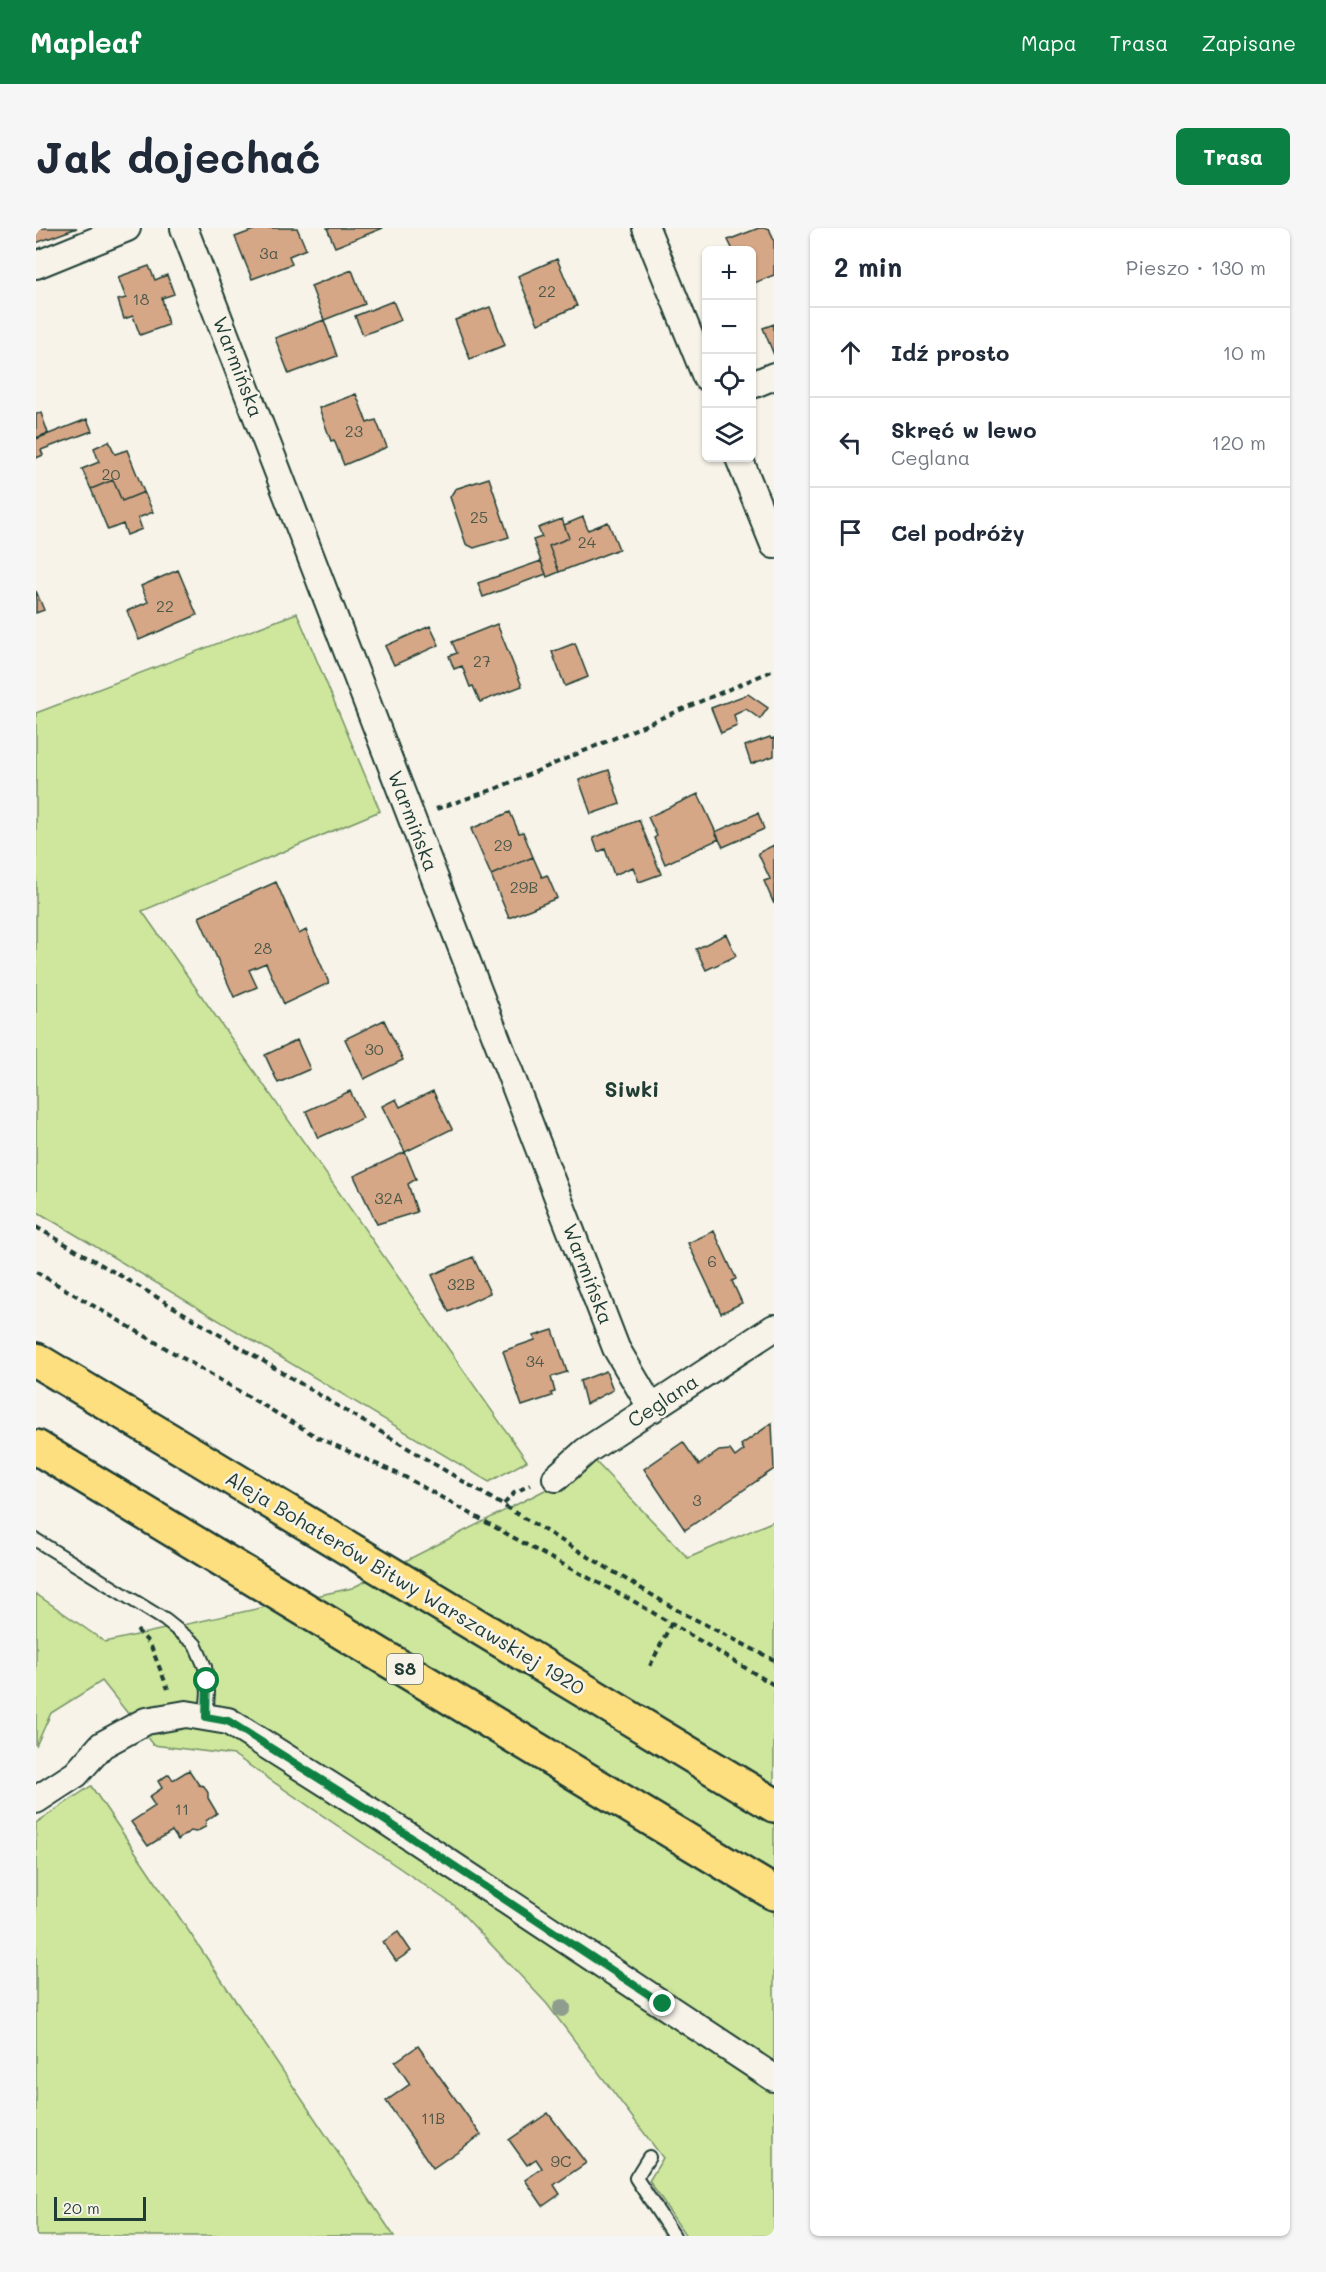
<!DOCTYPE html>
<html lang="pl">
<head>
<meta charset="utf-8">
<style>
  :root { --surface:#fff; --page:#f6f6f7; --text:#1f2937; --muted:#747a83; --line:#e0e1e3; --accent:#0b8043 }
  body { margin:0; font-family:Mali,sans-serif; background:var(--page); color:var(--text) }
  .controls { position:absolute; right:18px; top:18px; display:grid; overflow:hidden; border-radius:9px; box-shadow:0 2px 4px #0004 }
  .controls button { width:54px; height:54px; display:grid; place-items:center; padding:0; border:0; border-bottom:2px solid var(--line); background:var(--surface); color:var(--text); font:30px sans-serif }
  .scale { position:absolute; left:18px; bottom:15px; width:92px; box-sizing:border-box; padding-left:6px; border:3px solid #1f3d34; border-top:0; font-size:16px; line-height:21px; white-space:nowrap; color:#1f3d34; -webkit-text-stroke:4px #f7f3e8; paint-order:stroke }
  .stop { position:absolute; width:18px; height:18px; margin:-14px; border:4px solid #0b8043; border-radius:50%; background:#fff }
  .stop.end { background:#0b8043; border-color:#fff; box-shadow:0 2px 6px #0008 }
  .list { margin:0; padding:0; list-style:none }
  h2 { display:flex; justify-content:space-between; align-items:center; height:78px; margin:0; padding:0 24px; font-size:26px }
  h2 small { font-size:20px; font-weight:400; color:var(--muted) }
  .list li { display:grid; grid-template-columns:39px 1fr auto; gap:18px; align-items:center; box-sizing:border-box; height:90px; padding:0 24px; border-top:2px solid var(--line) }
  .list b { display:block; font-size:22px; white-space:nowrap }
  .list p { margin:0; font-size:20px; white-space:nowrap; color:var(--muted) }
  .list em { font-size:20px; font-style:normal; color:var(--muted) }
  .icon { flex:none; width:33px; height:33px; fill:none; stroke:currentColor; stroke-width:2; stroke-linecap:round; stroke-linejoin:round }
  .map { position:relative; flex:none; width:738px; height:2008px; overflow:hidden; border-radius:9px }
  header { display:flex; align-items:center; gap:36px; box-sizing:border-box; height:84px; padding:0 30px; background:var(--accent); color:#fff }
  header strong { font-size:28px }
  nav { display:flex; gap:33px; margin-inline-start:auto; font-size:21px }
  .intro { display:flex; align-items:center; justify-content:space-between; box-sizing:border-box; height:144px; padding:0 36px }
  h1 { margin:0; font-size:42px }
  .button { padding:15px 27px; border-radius:9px; background:var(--accent); color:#fff; font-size:21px; font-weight:700 }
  main { display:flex; gap:36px; padding:0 36px }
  aside { flex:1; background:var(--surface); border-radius:9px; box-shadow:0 2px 4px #0004 }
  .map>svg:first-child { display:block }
  .green { fill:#cee79d; stroke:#769268; stroke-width:1.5 }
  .building { fill:#d5a787; stroke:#1f3d34; stroke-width:1.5 }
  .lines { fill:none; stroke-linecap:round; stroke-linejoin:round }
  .service-casing { stroke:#1f3d34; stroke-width:16 }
  .minor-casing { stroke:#1f3d34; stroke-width:30 }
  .motorway-casing { stroke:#1f3d34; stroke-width:38 }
  .path { stroke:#1f3d34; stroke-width:4; stroke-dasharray:6 4.5; stroke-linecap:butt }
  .service { stroke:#f7f3e8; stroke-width:12 }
  .minor { stroke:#f7f3e8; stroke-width:26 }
  .motorway { stroke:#fddf80; stroke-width:33 }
  .tree { fill:#8e9d8e }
  .route { stroke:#0b8043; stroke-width:8 }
  .labels { text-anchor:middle; stroke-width:5; stroke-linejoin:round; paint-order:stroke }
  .number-label { font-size:16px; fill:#4c5849 }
  .shield { fill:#f7f3e8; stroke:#60746a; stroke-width:1.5 }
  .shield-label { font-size:18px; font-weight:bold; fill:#1f3d34 }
  .street-label { font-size:20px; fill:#1f3d34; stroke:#f7f3e8 }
  .neighbourhood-label { font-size:21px; font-weight:bold; fill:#1f3d34; stroke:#f7f3e8 }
</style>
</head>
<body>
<header>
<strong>Mapleaf</strong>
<nav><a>Mapa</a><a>Trasa</a><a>Zapisane</a></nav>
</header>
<div class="intro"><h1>Jak dojechać</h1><a class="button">Trasa</a></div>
<main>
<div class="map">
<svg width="738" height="2008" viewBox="0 0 738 2008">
  <rect width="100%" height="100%" fill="#f7f3e8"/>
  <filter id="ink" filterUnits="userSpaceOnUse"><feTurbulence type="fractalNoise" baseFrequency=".0167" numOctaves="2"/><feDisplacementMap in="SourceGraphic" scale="12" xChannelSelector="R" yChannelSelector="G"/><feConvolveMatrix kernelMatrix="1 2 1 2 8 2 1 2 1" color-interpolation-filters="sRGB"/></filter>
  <g filter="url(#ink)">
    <path class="green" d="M261,385L344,583L106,683L491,1233L453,1254L0,983V485Z
      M558,1232L652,1330L738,1293V2008H650L613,1953L627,1930L511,1776L419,1678L198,1527L117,1517L66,1453L15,1485L0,1518V1366L69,1414L316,1360L509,1262Z
      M55,1558L358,2008H0V1595Z"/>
    <path class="building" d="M0,0H41L0,15Z
      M223,0H261L270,21L253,28L256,36L216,51L199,9Z
      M291,0H347L299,19Z
      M723,0H733L738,13V47L716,56V22H697L692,12Z
      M521,31L541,78L502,96L482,48Z
      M113,38L119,52L131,47L138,66L126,70L132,97L104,107L97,88L88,91L82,72L90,70L82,49Z
      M316,42L329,76L288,92L275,58Z
      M357,73L365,92L327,107L319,88Z
      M454,79L469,117L434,131L419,92Z
      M288,92L301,128L253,146L239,110Z
      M738,96V127L727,100Z
      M320,166L331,195L340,192L351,219L308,237L298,212L295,213L283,180Z
      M5,185L12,205L0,210V186Z
      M51,191L56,203L5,222L7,227L0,230V211Z
      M73,213L79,226L91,222L108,264L86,273L77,252L55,261L46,241L63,234L58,220Z
      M453,250L473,309L438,320L430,316L414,269L419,261Z
      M77,252L86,273L108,264L117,284L102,290L106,301L91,307L87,296L72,302L55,261Z
      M547,289L552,302L572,294L583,321L523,344L513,318L533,310L528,297Z
      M526,291L533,310L513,318L523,344L511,349L497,312L506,309L502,300Z
      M505,333L510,346L447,369L442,355Z
      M142,342L161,387L103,412L91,383L112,374L105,358Z
      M0,363L8,382L0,385Z
      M461,396L486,458L444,474L437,458L434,459L426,438L418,441L413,428L421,425L416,414Z
      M394,398L403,417L358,437L349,418Z
      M539,415L552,449L529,458L516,424Z
      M712,466L732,480L724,491L710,481L698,487L701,498L685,505L675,480Z
      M734,509L735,511L738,510V528L715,536L709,518Z
      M573,542L584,576L555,586L543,552Z
      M662,566L683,611L629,636L618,610L621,608L612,589Z
      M474,584L483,605L487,604L497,629L455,647L435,601Z
      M722,585L728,601L687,619L679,604Z
      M603,592L625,646L603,654L597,639L578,647L569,621L562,624L557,610Z
      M738,617V676L728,653L734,651L722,625Z
      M497,629L506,649L511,647L521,670L473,690L455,647Z
      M240,654L263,706L270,702L293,755L248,776L230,735L213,742L221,759L198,769L163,689Z
      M690,706L700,728L670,742L660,721Z
      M348,792L367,832L328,851L309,811Z
      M261,812L274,841L242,855L229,827Z
      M314,863L327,890L282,910L270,883Z
      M397,863L416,901L369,924L346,878L360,871L364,879Z
      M369,924L380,951L372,956L381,984L341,996L318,948Z
      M678,1003L700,1051L696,1053L706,1075L685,1085L652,1015Z
      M437,1029L454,1065L413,1084L396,1047Z
      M517,1102L531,1144L515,1149L519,1164L515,1165L516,1168L486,1178L467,1123L499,1112L498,1108Z
      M570,1143L577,1162L550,1176L544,1153Z
      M736,1195L738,1241L649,1302L608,1241L647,1214L663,1237L683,1223L694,1222L699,1229L708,1222L705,1217Z
      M153,1542L163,1557L168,1558L172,1565V1570L181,1585L170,1593L169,1599L160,1604L154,1603L142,1612L136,1603L112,1618L95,1594L119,1578L113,1569L126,1560L122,1553L133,1546L137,1552Z
      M362,1704L375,1723L360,1733L347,1714Z
      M382,1818L445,1907L397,1940L350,1873L374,1856L359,1834Z
      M512,1885L550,1935L518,1957L524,1966L507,1978L489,1952L506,1940L500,1931L491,1937L473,1912Z"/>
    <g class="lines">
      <defs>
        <path id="service" d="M0,1312L129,1392L159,1416L169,1439L172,1464L170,1489
          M613,1929L600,1950L638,2008"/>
        <path id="minor" d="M148,0L580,1120L616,1181
          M610,0L670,149
          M0,37L91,0
          M716,157L738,148
          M703,230L738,317
          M520,1250L550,1223L738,1100
          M0,1572L40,1546L66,1517L110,1493L150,1486L192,1493L344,1589L738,1850"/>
        <path id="motorway" d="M0,1132L738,1577
          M0,1219L738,1665"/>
      </defs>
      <use href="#service" class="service-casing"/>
      <use href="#minor" class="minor-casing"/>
      <use href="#motorway" class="motorway-casing"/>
      <path class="path" d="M400,581L459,561L738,442
        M0,999L114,1065L641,1382L738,1432
        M0,1044L283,1210L369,1249L507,1326L599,1374L738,1457
        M468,1276L478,1265L494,1257
        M101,1402L114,1416L132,1461
        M614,1438L635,1396"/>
      <use href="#service" class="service"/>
      <use href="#minor" class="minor"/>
      <use href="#motorway" class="motorway"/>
    </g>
    <circle class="tree" cx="526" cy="1780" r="9"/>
  </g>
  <g class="lines" filter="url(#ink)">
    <path class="route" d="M171,1453L170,1489L192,1493L344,1589L627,1776"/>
  </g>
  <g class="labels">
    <g class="number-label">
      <text x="233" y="31">3a</text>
      <text x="511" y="69">22</text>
      <text x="105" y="77">18</text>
      <text x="318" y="209">23</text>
      <text x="75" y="252">20</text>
      <text x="443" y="295">25</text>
      <text x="551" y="320">24</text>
      <text x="129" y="384">22</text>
      <text x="446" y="439">27</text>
      <text x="467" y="623">29</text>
      <text x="488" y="665">29B</text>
      <text x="227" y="726">28</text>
      <text x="338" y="827">30</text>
      <text x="353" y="976">32A</text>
      <text x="676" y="1039">6</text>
      <text x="425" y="1062">32B</text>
      <text x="499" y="1139">34</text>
      <text x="661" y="1278">3</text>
      <text x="146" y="1587">11</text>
      <text x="397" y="1896">11B</text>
      <text x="525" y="1939">9C</text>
    </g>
    <rect class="shield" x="351" y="1426" width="36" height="30" rx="4.5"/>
    <g class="shield-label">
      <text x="369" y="1447">S8</text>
    </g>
    <g class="street-label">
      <text transform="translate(202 139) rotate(69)" y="7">Warmińska</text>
      <text transform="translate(377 593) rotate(69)" y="7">Warmińska</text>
      <text transform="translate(552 1046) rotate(69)" y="7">Warmińska</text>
      <text transform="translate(627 1173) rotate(-33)" y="7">Ceglana</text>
      <text transform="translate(369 1355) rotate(31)" y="7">Aleja Bohaterów Bitwy Warszawskiej 1920</text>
    </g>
    <g class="neighbourhood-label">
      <text x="596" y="869">Siwki</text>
    </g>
  </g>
</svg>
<div class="controls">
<button>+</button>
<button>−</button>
<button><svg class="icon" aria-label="locate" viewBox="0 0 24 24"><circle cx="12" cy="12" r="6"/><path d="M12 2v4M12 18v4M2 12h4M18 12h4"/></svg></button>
<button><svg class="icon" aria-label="layers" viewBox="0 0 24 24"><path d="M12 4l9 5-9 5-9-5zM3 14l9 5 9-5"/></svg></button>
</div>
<div class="scale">20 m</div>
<div class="stop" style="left:171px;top:1453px"></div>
<div class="stop end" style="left:627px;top:1776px"></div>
</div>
<aside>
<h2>2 min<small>Pieszo · 130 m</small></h2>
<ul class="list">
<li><svg class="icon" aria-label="ahead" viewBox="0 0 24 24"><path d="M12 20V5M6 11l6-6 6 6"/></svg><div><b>Idź prosto</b></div><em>10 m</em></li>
<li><svg class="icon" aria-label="left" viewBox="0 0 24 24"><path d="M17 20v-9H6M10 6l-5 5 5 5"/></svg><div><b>Skręć w lewo</b><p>Ceglana</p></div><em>120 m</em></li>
<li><svg class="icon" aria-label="arrive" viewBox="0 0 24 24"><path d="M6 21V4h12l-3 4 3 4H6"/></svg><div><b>Cel podróży</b></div></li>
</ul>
</aside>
</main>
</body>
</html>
